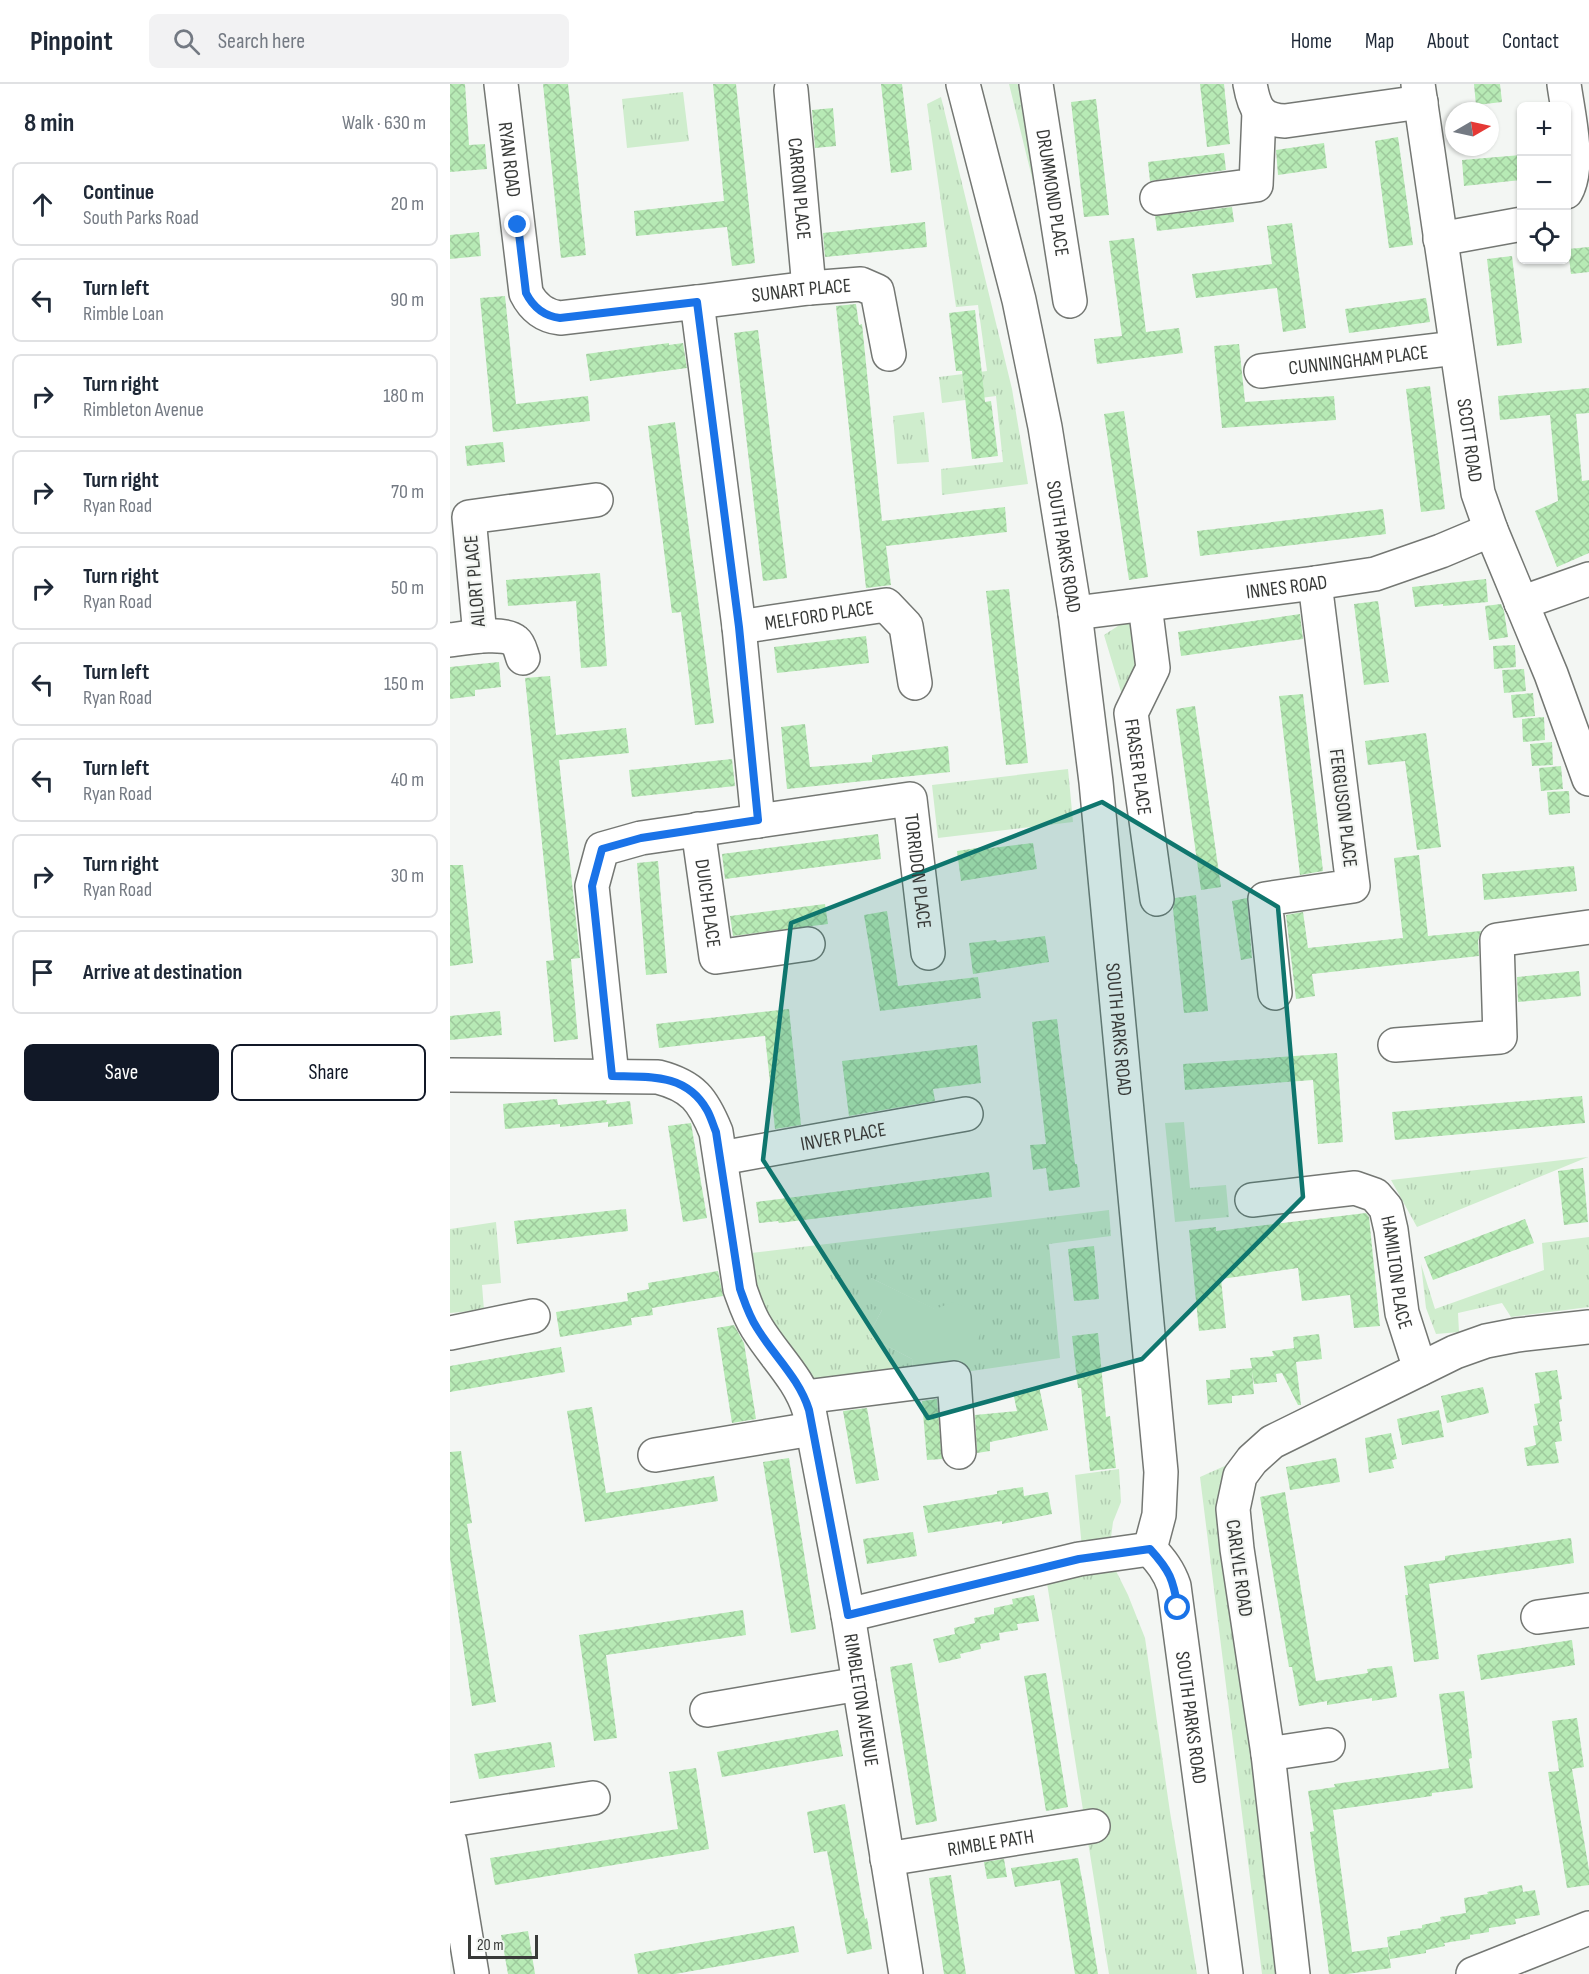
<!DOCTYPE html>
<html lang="en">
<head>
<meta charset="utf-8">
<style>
  :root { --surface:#fff; --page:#f2f2f3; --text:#1f2937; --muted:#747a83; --line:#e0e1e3; --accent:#111827 }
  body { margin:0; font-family:"Sofia Sans Condensed",sans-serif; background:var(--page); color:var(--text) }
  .controls { position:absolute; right:18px; top:18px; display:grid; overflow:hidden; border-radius:9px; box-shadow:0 2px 4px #0004 }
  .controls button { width:54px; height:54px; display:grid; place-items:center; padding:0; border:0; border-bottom:2px solid var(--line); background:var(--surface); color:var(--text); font:30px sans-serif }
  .compass { position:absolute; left:995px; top:18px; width:54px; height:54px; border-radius:50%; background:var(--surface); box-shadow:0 2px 4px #0004; rotate:81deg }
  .scale { position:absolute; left:18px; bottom:15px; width:70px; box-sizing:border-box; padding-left:6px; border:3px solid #383a38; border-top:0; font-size:16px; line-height:21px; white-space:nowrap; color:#383a38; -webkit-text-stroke:4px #f3f6f3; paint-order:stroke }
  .stop { position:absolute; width:18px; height:18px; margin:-14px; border:4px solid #1a73e8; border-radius:50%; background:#fff }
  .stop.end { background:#1a73e8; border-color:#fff; box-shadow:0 2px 6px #0008 }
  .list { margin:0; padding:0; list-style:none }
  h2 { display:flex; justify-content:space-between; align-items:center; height:78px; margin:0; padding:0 24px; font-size:26px }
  h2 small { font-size:20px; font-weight:400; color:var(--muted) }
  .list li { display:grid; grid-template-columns:39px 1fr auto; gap:18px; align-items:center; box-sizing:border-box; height:84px; margin:0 12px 12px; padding:0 12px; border:2px solid var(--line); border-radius:9px }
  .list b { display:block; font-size:22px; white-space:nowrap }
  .list p { margin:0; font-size:20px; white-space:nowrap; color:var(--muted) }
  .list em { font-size:20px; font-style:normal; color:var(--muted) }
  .actions { display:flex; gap:12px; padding:18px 24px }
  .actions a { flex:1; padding:14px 0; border:2px solid var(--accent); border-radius:9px; text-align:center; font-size:21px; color:var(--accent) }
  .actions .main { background:var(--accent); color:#fff }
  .icon { flex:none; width:33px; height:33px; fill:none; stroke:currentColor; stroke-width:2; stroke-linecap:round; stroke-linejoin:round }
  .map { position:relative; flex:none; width:1139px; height:1890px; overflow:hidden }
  header { display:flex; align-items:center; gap:36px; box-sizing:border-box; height:84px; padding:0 30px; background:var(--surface); border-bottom:2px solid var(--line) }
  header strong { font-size:28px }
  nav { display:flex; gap:33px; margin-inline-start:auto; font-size:21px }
  .search { width:420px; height:54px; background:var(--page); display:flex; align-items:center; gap:15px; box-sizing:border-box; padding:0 21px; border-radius:9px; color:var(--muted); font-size:22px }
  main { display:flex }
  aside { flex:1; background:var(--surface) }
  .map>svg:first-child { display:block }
  .grass { fill:url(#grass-tufts) }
  .park { fill:#cfedcd }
  .building { fill:url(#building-cross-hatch) }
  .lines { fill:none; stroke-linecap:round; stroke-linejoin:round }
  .minor-casing { stroke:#747773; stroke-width:36 }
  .minor { stroke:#fff; stroke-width:33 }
  .route { stroke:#1a73e8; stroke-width:8 }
  .marked { fill:#0f766e; fill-opacity:0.2; stroke:#0f766e; stroke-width:4.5; stroke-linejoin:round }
  .labels { text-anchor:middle; stroke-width:4.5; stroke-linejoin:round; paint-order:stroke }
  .street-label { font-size:20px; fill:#383a38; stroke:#f3f6f3 }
</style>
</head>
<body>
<header>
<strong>Pinpoint</strong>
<div class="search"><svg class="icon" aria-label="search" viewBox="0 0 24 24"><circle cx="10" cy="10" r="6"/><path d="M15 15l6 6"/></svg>Search here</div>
<nav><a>Home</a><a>Map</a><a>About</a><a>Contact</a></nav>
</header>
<main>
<aside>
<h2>8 min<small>Walk · 630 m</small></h2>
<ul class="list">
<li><svg class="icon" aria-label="ahead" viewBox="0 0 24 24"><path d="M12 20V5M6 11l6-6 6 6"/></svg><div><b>Continue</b><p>South Parks Road</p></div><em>20 m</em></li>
<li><svg class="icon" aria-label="left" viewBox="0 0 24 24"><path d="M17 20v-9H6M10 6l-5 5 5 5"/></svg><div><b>Turn left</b><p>Rimble Loan</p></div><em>90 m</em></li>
<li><svg class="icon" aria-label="right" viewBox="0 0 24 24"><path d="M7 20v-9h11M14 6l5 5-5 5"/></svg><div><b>Turn right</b><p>Rimbleton Avenue</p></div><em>180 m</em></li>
<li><svg class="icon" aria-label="right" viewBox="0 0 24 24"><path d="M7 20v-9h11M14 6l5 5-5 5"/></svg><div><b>Turn right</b><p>Ryan Road</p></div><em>70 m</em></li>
<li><svg class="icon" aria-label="right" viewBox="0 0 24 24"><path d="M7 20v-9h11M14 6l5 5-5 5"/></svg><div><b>Turn right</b><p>Ryan Road</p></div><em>50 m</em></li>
<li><svg class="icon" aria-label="left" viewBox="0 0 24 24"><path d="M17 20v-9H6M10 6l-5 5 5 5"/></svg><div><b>Turn left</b><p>Ryan Road</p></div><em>150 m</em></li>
<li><svg class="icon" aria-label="left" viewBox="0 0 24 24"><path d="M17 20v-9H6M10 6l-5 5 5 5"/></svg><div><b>Turn left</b><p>Ryan Road</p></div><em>40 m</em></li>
<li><svg class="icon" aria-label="right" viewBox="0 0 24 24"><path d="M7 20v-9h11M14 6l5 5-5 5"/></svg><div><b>Turn right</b><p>Ryan Road</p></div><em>30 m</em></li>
<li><svg class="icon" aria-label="arrive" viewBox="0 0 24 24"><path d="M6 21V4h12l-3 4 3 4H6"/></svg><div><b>Arrive at destination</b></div></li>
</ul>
<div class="actions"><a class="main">Save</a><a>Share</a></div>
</aside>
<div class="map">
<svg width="1139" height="1890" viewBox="0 0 1139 1890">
  <defs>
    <pattern id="grass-tufts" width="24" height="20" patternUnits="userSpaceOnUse" patternTransform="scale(1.5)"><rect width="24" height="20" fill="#cfedcd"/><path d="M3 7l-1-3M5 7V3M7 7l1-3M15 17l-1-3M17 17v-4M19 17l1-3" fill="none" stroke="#b2ccb1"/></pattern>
    <pattern id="building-cross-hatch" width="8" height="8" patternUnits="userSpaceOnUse" patternTransform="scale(1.5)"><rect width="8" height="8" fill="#b7eab5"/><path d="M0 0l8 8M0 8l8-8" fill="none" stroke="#9ec99c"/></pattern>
  </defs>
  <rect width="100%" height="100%" fill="#f3f6f3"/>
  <path class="grass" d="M559,0H578L603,179Z
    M233,8L239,57L177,64L172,15Z
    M491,13L562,305L578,400L492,411L491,385L553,378L546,312L492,319L489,293L537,287L528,221L506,223L477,20Z
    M474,328L479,378L447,380L443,332Z
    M685,531L693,587L675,621L654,551Z
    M618,685L623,738L488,754L482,701Z
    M734,1038L740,1104L776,1101L779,1133L725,1138L715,1039Z
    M1138,1073L967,1143L941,1096Z
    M659,1126L661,1152L599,1160L610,1274L515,1288L486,1226L421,1194L432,1226L418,1252L462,1275L464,1298L355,1313L284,1171Z
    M46,1138L51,1199L32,1201L34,1226L0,1229V1145Z
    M1139,1153V1223L1061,1233L1052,1219L1008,1229L1009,1248L986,1250L976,1224L971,1180L985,1225L1094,1186L1092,1159Z
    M788,1376L833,1890H812L750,1393Z
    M669,1385L671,1418L663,1438L660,1461L632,1464L625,1391Z
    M660,1482L666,1487L678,1511L695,1554L720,1728L747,1890H659L597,1499Z"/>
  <path class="park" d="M421,1194L485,1225L504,1218L537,1233L515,1288L464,1298L462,1275L418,1252L432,1226L412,1215Z"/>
  <path class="building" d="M0,0H15L19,61L35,60L37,85L0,88Z
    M93,0H118L136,171L111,174Z
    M263,0H286L305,179L282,182L277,143L186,152L184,127L274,117Z
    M431,0H452L462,86L441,89Z
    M750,0H774L780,60L757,63Z
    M1024,0H1050L1052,18L1026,21Z
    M646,15L659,131L634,133L621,18Z
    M383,24L386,62L365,64L362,26Z
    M948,53L963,161L939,164L925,57Z
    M874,59L877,84L828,91L826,66Z
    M774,69L776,86L700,97L698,78Z
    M1071,71V96L1014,102L1012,76Z
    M782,123L784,138L707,147L705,132Z
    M475,138L477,163L375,173L373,149Z
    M842,139L856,244L833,248L827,204L746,214L742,190L822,180L817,142Z
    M29,148L31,172L0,175V151Z
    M684,154L696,248L729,244L733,269L647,280L644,255L672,252L659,157Z
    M1139,163V188L1121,190L1118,165Z
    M1062,172L1072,259L1047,262L1037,175Z
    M55,212L66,320L138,312L140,337L43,348L30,214Z
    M976,214L980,238L899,249L895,225Z
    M406,220L409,241L412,240L432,437L555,423L557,448L436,462L441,501L416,504L386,222Z
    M525,226L535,318L541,317L548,372L522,375L512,287H506L499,229Z
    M308,246L337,494L313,497L284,249Z
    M219,259V261L233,259L237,284L140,297L136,270Z
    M789,260L795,318L884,312L886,336L772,344L764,262Z
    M980,302L995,425L971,428L956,305Z
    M1139,304V329L1126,330L1132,397L1139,396V469L1107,483L1085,427L1108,417L1100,331L1050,336L1048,312Z
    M674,327L698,493L679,496L654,330Z
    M225,338L264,639L245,641L231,528L222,529L198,342Z
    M53,358L55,378L17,382L15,362Z
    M933,425L936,450L750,472L747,447Z
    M150,489L157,582L131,584L126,517L58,522L56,496Z
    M1036,495L1038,518L993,522V520L965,523L962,503Z
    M559,505L578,679L556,681L536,507Z
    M928,517L939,598L914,601L904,520Z
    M1051,520L1054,527L1058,553L1039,556L1035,522Z
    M850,530L853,555L731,572L728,548Z
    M416,552L419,579L327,589L324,563Z
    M1065,561L1066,583L1044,585L1043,562Z
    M49,578L51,603L25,606V612L0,615V583Z
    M1074,585L1076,607L1054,609L1052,586Z
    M100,592L106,651L176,644L179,669L109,676L130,874L121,875L128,955L104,958L96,877L104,876L75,594Z
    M1083,609L1085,632L1063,634L1061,611Z
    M853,610L873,787L850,791L829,612Z
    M745,622L771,803L751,806L726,625Z
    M1094,633L1095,656L1073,658L1072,635Z
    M355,640L360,683L422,678V671L498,662L500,688L337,705L331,643Z
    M976,649L991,763L967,766L955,677L918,681L915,657Z
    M1102,658L1103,681L1082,682L1080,660Z
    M282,675L285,702L182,713L179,686Z
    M1111,682L1113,705L1091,707L1089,684Z
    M1119,707L1120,729L1099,731L1097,708Z
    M428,750L431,775L275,795L272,770Z
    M583,759L587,785L511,797L507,767L534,763V765Z
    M969,771L978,852L1031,847L1028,857L1029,872L862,890L865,912L846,915L836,831L853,828L858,864L953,854L944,774Z
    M208,777L217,889L196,891L187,779Z
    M0,781H13L23,879L0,882Z
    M1124,782L1127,807L1034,816L1032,790Z
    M746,811L758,927L734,929L723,825L725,814Z
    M797,814L802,874L791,876L782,817Z
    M375,820L378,840L283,852L280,832Z
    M437,827L448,902L528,893L531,914L430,927L414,831Z
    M595,852L599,878L523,890L519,859L546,856L547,858Z
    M1129,887L1131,912L1068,918L1067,893Z
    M339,925L351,1041L325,1045L315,952L209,964L206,940Z
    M50,927L52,951L0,956V932Z
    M607,935L625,1080H627L630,1103L599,1107L596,1084L583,1086L580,1061L596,1060L582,938Z
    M527,961L531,999L483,1005L485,1017L399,1032L392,977Z
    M887,969L893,1058L868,1060L863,996L735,1006L733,980Z
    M1132,1012L1135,1039L945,1056L942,1028Z
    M107,1015L108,1021L157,1016L156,1020L180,1017L183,1040L158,1043V1038L110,1043V1040L55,1045L53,1020Z
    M241,1039L257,1134L233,1138L218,1042Z
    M1133,1084L1138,1138L1114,1141L1108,1087Z
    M539,1088L542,1113L329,1139L328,1137L309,1139L306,1118Z
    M176,1125L178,1147L67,1160L64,1137Z
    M916,1129L919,1133L930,1242L904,1244L900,1211L852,1217L848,1184L771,1195L776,1244L749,1247L739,1146L766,1143V1147Z
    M1075,1135L1084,1159L983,1196L974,1173Z
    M644,1162L649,1215L624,1217L618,1165Z
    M268,1187L273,1212L202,1224L203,1231L181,1234L182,1241L110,1253L106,1228L178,1217L177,1209L199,1205L198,1199Z
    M284,1241L294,1259L306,1335L282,1339L267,1244Z
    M648,1249L656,1333L660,1332L666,1384L640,1387L631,1304H628L622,1252Z
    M869,1250L872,1275L846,1278L851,1321H848L832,1289L826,1290L827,1298L804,1300L802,1287L804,1310L782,1312V1319L758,1321L756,1296L780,1294V1286L802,1284L800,1274L824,1272L822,1267L844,1264L843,1253Z
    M111,1263L115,1288L0,1308V1282Z
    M1107,1286L1112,1315L1109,1316L1112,1337L1109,1338L1112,1357L1105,1358L1109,1379L1077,1382L1074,1364L1086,1361L1083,1342L1088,1341L1084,1320L1090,1319L1085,1289Z
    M589,1302L598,1346L540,1358V1367L527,1369L525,1331L567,1327L563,1308Z
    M1033,1303L1039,1329L997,1339L991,1312Z
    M487,1315L492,1375L477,1376L472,1317Z
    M142,1323L156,1409L264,1392L268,1417L135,1438L117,1327Z
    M417,1324L429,1396L406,1400L393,1327Z
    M989,1326L994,1353L952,1361L947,1335Z
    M941,1349L947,1375L942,1376L944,1384L919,1389L915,1354Z
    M11,1367L22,1439L17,1440L46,1618L22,1622L0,1474V1368Z
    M339,1374L366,1545L341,1549L313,1378Z
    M886,1374L890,1398L840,1406L836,1383Z
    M573,1403L574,1412L598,1408L602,1430L552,1440V1437L478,1449L473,1422L547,1410V1407Z
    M835,1408L866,1597L918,1589L917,1585L942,1582L947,1613L922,1617V1614L877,1621V1617L849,1622L842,1583H839L810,1413Z
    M463,1448L467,1472L417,1480L413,1455Z
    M1121,1454L1124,1479L979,1500L989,1575L964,1578L955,1511H958L954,1482L995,1476V1472Z
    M584,1511L589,1537L567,1540L568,1546L549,1549L550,1556L530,1560L531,1565L510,1570L511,1574L489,1579L483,1555L505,1550L504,1544L525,1539L524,1534L544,1530V1524L563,1520L562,1515Z
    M293,1526L296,1551L156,1571L167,1654L144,1657L129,1551Z
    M1122,1556L1125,1581L1031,1596L1027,1571Z
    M462,1579L487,1737L466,1741L440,1583Z
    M596,1589L618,1723L596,1727L574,1592Z
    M1014,1607L1022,1674L1019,1675L1023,1704L982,1709V1712L883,1726L902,1868L938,1863L941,1884L897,1890H879L860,1748L864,1747L858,1707L885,1703L884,1700L999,1684L989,1610Z
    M1127,1634L1134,1683L1122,1685L1139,1786V1801L1117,1804L1098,1688L1109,1687L1102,1637Z
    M388,1646L393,1672L272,1693L267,1668Z
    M101,1658L105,1683L29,1695L24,1670Z
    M246,1684L259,1765L45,1801L40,1774L228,1745L219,1688Z
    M395,1720L415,1835L417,1834L422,1865L397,1870L377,1767L364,1769L357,1728Z
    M628,1774L634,1806L648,1890H625L610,1796L565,1803L561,1784Z
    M554,1775L557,1793L537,1795L534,1778Z
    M501,1791L512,1865L516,1890H494L479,1794Z
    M1072,1801L1073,1808L1085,1806L1090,1831L1065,1835L1066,1840L1039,1844V1848L1020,1851V1855L994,1859L995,1862L976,1866V1869L940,1875L937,1853L950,1851V1847L972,1844V1841L991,1837L990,1833L1016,1829L1014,1814L1038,1810L1037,1808Z
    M344,1842L349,1868L225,1890H188L184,1870Z
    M78,1847L85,1890H58L51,1851Z"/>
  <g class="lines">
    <defs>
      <g id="minor">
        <path id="s1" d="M51,0L76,209C83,223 94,232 110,234L247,218L289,543L308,737L191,754L152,765L142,802L162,992"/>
        <path id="s2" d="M513,0L569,216L595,343L625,529L646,698L711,1388L709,1431L700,1465C711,1477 719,1487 724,1502L776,1890"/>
        <path id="s3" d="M586,0L620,217"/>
        <path d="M800,0C804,23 809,36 835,37L971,18"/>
        <path id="s4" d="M968,0L1028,409L1041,446L1101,590L1139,695"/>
        <path d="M1114,0C1118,30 1131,81 1116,108"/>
        <path id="s5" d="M341,6L359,204"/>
        <path d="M707,114L806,101L809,28"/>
        <path d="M990,155L1072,140"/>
        <path id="s6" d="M247,218L359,204L411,200L427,207L439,270"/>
        <path id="s7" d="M811,287L1006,264"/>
        <path d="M1071,519L1139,495"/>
        <path id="s8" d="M695,521L703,584L681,629L707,815"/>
        <path id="s9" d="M625,529L865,499L925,490L991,467L1041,446"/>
        <path id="s10" d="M289,543L436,521L456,542L465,599"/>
        <path d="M30,552L19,433L146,416"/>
        <path d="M0,556C15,554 54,547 65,557C70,561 71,569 73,574"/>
        <path id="s11" d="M308,737L460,715L478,869"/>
        <path id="s12" d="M248,745L266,873L358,860"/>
        <path d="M825,909L815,815L903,802L865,499"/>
        <path d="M945,961L1050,953L1047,856L1139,843"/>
        <path id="s13" d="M0,991L208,993C243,1002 253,1016 266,1048L290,1205C295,1219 299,1232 307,1244C324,1272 349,1294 359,1326L398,1531L456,1890"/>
        <path id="s14" d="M271,1074L516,1030"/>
        <path id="s15" d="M802,1116L905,1104L925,1111L936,1124L941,1146L952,1229L970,1285"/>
        <path d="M0,1249L83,1232"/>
        <path d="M355,1313L504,1294L509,1368"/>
        <path d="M205,1371L362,1345"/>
        <path d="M398,1531L629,1475L700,1465"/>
        <path d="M1088,1533L1139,1526"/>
        <path d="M257,1626L409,1600"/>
        <path d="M818,1670L878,1661"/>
        <path d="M0,1736L143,1714"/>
        <path d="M0,1758L22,1890"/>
        <path id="s16" d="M437,1775L643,1742"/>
        <path d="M843,1890L818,1670L787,1465L783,1425L790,1392L802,1376L822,1358L1005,1268L1036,1257L1067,1251L1139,1243"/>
        <path d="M1023,1890L1139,1844"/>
      </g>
    </defs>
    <use href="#minor" class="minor-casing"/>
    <use href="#minor" class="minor"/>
  </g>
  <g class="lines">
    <path class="route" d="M68,141L76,209C83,223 94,232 110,234L247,218L289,543L308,736L191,754L152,765L142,802L162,992C199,993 236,989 257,1026C261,1033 263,1041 266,1048L290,1205C295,1219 299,1232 307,1244C324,1272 349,1294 359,1326L398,1531L629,1475L700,1465C720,1487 723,1495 728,1524"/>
  </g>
  <path class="marked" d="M652,718L828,823L853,1113L692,1275L478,1334L313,1076L341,839Z"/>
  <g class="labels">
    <g class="street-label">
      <text dy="7" stroke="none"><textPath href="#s1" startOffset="76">RYAN ROAD</textPath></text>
      <text dy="7" stroke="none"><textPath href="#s5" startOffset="99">CARRON PLACE</textPath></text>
      <text dy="7" stroke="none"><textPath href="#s3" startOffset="110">DRUMMOND PLACE</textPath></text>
      <text dy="7" stroke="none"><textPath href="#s6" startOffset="105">SUNART PLACE</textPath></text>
      <text dy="7" stroke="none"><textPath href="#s7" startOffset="98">CUNNINGHAM PLACE</textPath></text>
      <text dy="7" stroke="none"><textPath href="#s4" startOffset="360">SCOTT ROAD</textPath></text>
      <text dy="7" stroke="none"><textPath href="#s2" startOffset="474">SOUTH PARKS ROAD</textPath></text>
      <text transform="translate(24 497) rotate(-95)" y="7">AILORT PLACE</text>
      <text dy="7" stroke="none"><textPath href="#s9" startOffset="213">INNES ROAD</textPath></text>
      <text dy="7" stroke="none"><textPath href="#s10" startOffset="81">MELFORD PLACE</textPath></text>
      <text dy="7" stroke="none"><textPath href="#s8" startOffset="168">FRASER PLACE</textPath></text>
      <text transform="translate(894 724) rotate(83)" y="7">FERGUSON PLACE</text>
      <text dy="7" stroke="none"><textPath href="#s11" startOffset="226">TORRIDON PLACE</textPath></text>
      <text dy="7" stroke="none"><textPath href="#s12" startOffset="75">DUICH PLACE</textPath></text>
      <text dy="7" stroke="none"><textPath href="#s2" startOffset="960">SOUTH PARKS ROAD</textPath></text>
      <text dy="7" stroke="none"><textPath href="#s14" startOffset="124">INVER PLACE</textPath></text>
      <text dy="7" stroke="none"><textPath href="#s15" startOffset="207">HAMILTON PLACE</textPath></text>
      <text transform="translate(790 1484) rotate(82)" y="7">CARLYLE ROAD</text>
      <text dy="7" stroke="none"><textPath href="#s13" startOffset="886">RIMBLETON AVENUE</textPath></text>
      <text dy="7" stroke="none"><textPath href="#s2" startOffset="1660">SOUTH PARKS ROAD</textPath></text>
      <text dy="7" stroke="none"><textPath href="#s16" startOffset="105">RIMBLE PATH</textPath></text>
    </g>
  </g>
</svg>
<div class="controls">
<button>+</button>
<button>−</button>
<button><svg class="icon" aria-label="locate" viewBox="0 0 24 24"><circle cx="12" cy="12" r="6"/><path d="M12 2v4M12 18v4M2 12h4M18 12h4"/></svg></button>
</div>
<svg class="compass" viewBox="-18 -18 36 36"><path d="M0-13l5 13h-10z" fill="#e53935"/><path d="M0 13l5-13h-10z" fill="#747a83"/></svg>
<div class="scale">20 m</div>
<div class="stop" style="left:728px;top:1524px"></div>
<div class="stop end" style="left:68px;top:141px"></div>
</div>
</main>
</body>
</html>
